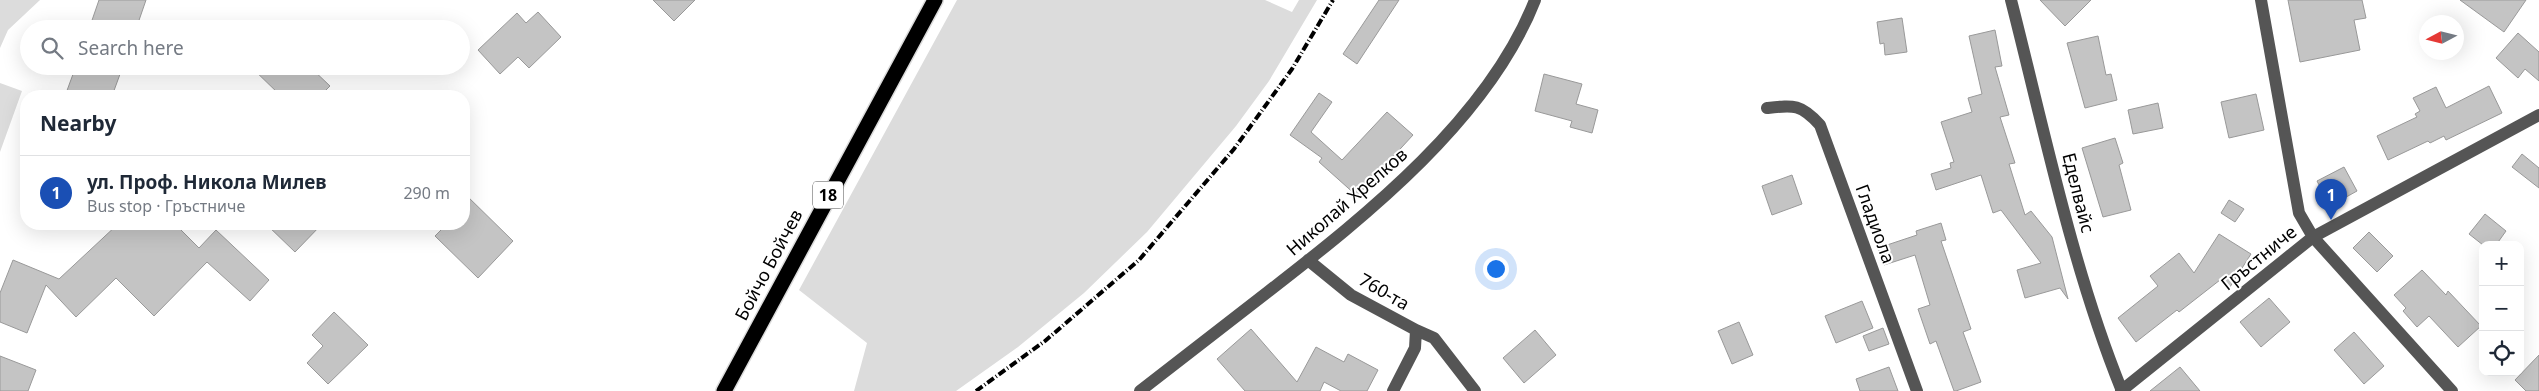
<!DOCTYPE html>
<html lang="en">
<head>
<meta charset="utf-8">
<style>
  :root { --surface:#fff; --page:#f2f2f3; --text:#1f2937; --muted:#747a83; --line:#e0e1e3; --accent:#0f766e }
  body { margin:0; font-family:"Noto Sans",sans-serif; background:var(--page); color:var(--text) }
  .controls { position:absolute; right:15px; bottom:15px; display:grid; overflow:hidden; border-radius:10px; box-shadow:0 5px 20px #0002 }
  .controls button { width:45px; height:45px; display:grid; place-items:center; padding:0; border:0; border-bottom:1px solid var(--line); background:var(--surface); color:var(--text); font:25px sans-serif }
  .compass { position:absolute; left:2419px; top:15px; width:45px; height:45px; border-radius:50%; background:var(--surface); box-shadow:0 5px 20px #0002; rotate:263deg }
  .you { position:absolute; left:1495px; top:268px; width:18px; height:18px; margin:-12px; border:4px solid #fff; border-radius:50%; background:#1a73e8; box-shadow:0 0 0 8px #1a73e833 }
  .badge { display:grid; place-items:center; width:32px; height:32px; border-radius:50%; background:var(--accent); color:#fff; font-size:16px; font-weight:700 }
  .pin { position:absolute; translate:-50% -41px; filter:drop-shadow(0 1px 2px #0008) }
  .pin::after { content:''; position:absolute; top:26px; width:18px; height:15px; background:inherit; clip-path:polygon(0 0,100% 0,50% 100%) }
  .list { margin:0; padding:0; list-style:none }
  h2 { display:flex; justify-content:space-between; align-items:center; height:65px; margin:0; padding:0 20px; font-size:21px }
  h2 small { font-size:16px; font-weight:400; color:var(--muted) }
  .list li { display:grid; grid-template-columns:32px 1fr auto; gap:15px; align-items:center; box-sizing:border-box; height:75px; padding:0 20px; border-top:1px solid var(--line) }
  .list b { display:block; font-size:19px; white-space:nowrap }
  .list p { margin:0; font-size:16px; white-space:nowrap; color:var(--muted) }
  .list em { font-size:16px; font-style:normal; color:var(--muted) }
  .icon { flex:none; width:28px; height:28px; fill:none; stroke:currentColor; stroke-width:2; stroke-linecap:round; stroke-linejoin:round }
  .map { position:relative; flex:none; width:2539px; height:391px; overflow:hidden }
  .search { position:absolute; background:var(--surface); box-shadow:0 5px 20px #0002; left:20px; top:20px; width:450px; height:55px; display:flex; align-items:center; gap:12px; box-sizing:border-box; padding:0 18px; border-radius:28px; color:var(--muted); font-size:19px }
  .panel { position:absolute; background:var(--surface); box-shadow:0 5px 20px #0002; left:20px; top:90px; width:450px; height:140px; border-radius:20px }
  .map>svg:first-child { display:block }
  .green { fill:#dcdcdc }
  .building { fill:#c4c4c4; stroke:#999 }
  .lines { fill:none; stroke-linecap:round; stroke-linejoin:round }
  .highway-casing { stroke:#dbdbdb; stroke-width:18 }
  .minor { stroke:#555; stroke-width:12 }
  .highway { stroke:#000; stroke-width:15 }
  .rail { stroke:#000; stroke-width:4; stroke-dasharray:8 2.5 1 2.5; stroke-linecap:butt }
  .labels { text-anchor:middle; stroke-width:4; stroke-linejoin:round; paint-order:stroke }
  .shield { fill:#fff; stroke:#4c4c4c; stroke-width:1 }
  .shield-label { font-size:16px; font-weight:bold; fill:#000 }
  .street-label { font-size:18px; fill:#000; stroke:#fff }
</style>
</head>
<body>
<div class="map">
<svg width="2539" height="391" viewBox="0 0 2539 391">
  <rect width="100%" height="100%" fill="#fff"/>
  <path class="green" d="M0,0H40L8,30L0,48Z
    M957,0H1265L1292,12L1299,0H1317L1269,81L1236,126L1147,232L1084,293L1018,347L956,391H854L867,343L799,290Z
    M0,83L22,91L0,152Z"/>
  <path class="building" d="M99,0H146L136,29H89Z
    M653,0H695L674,21Z
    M1379,0H1399L1357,64L1343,54Z
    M2040,0H2091L2065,26Z
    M2288,0H2362L2366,18L2354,20L2360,50L2300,62Z
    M2460,0H2526L2504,32Z
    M538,12L561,37L529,68L518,57L500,74L478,50L517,13L526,23Z
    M1902,18L1907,52L1885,55L1884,43L1880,44L1877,22Z
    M1995,30L2002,66L1995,67L2009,115L2000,117L2015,163L2009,164L2025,215L2031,211L2052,237L2068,299L2060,288L2025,298L2017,270L2041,263L2001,210L1993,213L1981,175L1936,190L1931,174L1951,168L1950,163L1954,162L1941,122L1972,112L1968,98L1982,94L1969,36Z
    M2518,33L2539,52V81L2525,69L2518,78L2496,58Z
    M2098,36L2106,75L2111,74L2117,100L2085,108L2067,43Z
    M76,66H123L112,96H65Z
    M250,66H309L330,86L320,96H281Z
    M1544,74L1582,84L1576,104L1598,110L1592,133L1570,127L1572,121L1535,111Z
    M2489,86L2502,113L2446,140L2444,136L2430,143L2428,141L2388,160L2377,136L2417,117L2415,114L2420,111L2413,98L2436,87L2446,108Z
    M1319,93L1332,102L1311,132L1342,160L1387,112L1413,135L1357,196L1319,162L1322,158L1290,135Z
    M2256,94L2264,130L2229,138L2221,102Z
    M2158,103L2163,128L2133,134L2128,110Z
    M2115,138L2123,163L2119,165L2131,210L2103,217L2082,148Z
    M2522,154L2539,168V188L2512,167Z
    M2344,167L2357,191L2330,206L2317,181Z
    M1792,175L1802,204L1772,215L1762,186Z
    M464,193L513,241L478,278L435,236L447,224H464Z
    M2229,200L2244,209L2235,222L2221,213Z
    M2485,214L2506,231L2496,245H2483L2469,234Z
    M1941,223L1946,240L1941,241L1971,329L1963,332L1981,382L1956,391H1954L1936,341L1930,344L1918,309L1930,305L1915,255L1884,265L1878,248L1917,235L1916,231Z
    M118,224H175L199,248L216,230L269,280L250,301L207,262L154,316L116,278L76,317L46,285L27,333L0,322V293L13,260L59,279Z
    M266,224H322L295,252Z
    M2369,232L2393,256L2377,272L2353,248Z
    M2219,234L2251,254L2230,287L2220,280L2179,312L2177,310L2136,342L2118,318L2158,286L2150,276L2179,253L2194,273Z
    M2422,270L2446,295L2448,291L2481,326L2458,347L2429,316L2417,327L2403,311L2406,308L2394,295Z
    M2269,298L2290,322L2261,347L2240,322Z
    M1862,301L1873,328L1836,343L1825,316Z
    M334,312L368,345L328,384L307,363L323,346L312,335Z
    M1739,322L1753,355L1732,364L1718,331Z
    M1883,328L1889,344L1869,351L1863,336Z
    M1251,329L1297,382L1316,347L1344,362L1348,354L1378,370L1367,391H1341L1324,382L1320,391H1245L1217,359Z
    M1535,330L1556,355L1524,383L1503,358Z
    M2354,332L2384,366L2364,384L2334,350Z
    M2539,355V391H2526L2515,380Z
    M0,356L36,370L28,391H0Z
    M1889,367L1898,391H1860L1856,379Z
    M2180,367L2200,391H2150Z"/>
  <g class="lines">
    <defs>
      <path id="highway" d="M724,391L935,0"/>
    </defs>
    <use href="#highway" class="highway-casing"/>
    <path class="minor" d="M2011,0C2044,129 2072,268 2122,391
      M2261,0L2299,213L2313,237L2452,391
      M1767,108C1794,105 1801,104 1820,125L1917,391
      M1308,260L1351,295L1416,330L1415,348L1393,391
      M1416,330L1434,338L1475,391
      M1140,391C1183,358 1226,324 1269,291C1367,215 1489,118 1535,0
      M2121,391L2313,237L2539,115"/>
    <use href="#highway" class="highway"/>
    <path class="rail" d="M976,391L1045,341L1139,260L1234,149L1292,69L1333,0"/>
  </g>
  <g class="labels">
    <rect class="shield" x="813" y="181.5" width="30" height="27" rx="4"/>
    <g class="shield-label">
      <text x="828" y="201">18</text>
    </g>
    <g class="street-label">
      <text transform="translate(2078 193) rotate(76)" y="6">Еделвайс</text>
      <text transform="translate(1347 202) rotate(-41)" y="6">Николай Хрелков</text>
      <text transform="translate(1875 224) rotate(70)" y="6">Гладиола</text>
      <text transform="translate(2259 258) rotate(-39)" y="6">Гръстниче</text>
      <text transform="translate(769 265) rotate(-62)" y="6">Бойчо Бойчев</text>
      <text transform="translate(1384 292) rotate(30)" y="6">760-та</text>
    </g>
  </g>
</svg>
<div class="controls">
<button>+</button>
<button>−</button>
<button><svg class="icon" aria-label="locate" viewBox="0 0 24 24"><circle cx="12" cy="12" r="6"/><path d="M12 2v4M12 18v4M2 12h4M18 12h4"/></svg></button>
</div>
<svg class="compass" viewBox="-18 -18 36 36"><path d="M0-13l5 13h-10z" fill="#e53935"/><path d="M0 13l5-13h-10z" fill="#747a83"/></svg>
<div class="you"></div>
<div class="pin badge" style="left:2331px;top:220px;background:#1a4fb4">1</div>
<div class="search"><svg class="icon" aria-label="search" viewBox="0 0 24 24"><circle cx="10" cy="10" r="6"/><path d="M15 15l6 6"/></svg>Search here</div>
<section class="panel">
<h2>Nearby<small></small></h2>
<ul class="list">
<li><span class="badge" style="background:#1a4fb4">1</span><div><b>ул. Проф. Никола Милев</b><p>Bus stop · Гръстниче</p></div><em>290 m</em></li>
</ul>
</section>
</div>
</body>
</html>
